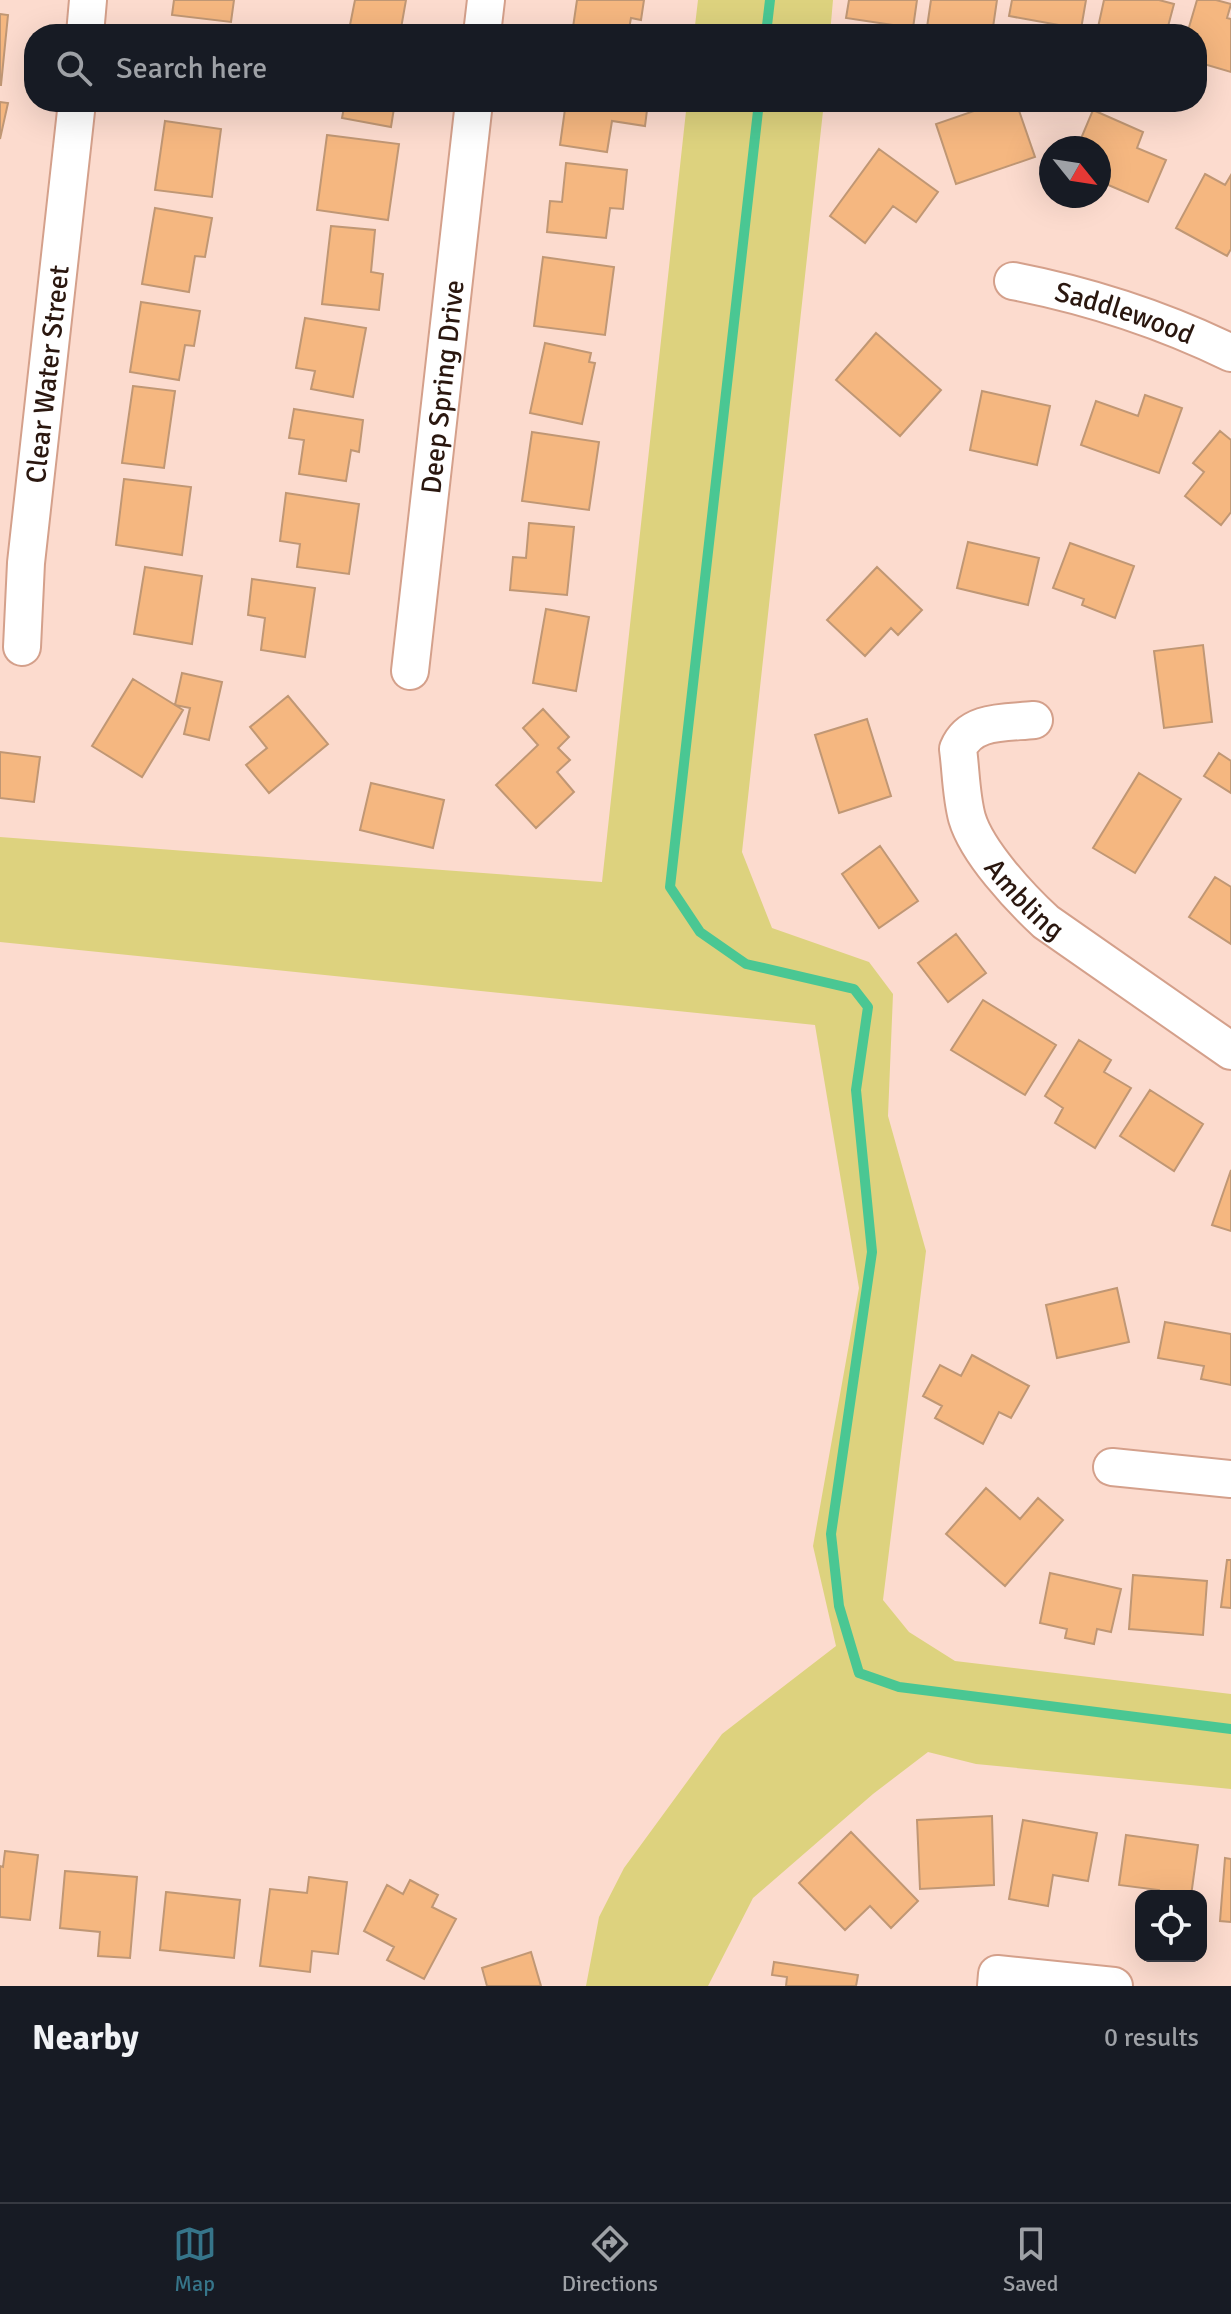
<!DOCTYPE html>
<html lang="en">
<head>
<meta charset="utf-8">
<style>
  :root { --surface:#171b24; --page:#20242c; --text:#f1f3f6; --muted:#9ea1a6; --line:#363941; --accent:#36758a }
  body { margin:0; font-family:Signika,sans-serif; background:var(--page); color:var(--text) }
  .controls { position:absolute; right:24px; bottom:24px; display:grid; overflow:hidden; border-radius:16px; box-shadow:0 8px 32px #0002 }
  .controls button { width:72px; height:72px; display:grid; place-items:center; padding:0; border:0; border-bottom:2px solid var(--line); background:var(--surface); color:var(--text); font:40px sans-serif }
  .compass { position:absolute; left:1039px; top:136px; width:72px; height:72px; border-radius:50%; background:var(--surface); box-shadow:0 8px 32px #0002; rotate:120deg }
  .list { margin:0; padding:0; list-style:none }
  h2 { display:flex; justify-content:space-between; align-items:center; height:104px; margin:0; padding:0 32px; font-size:34px }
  h2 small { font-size:26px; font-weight:400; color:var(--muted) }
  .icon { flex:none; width:44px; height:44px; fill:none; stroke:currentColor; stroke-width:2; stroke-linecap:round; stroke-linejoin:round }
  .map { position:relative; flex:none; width:1231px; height:1986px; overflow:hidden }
  .search { position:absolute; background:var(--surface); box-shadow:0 8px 32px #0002; left:24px; right:24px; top:24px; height:88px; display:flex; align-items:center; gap:20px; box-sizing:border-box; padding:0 28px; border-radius:32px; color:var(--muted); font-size:30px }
  .sheet { height:216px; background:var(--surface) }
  nav { display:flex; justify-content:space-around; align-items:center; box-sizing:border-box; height:112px; border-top:2px solid var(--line); background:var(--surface); font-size:22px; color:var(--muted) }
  nav a { display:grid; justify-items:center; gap:4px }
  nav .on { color:var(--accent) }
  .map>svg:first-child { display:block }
  .green { fill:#ddd27e }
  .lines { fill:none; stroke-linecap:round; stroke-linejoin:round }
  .stream { stroke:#4ac793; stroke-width:10 }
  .building { fill:#f5b780; stroke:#c09774; stroke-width:2 }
  .minor-casing { stroke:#d4a08b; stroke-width:40 }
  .minor { stroke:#fff; stroke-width:36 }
  .labels { text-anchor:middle; stroke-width:7; stroke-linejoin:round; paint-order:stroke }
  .street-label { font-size:28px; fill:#2a170f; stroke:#fcdbce }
</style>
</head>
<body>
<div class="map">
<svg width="1231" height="1986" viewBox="0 0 1231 1986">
  <rect width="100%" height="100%" fill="#fcdbce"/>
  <path class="green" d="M698,0H833L830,34H694Z
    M687,102H824L742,852L772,928L869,962L893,994L888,1116L926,1251L883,1600L909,1632L955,1661L1231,1694V1789L976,1764L928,1752L873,1794L753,1898L708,1986H586L599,1917L624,1868L722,1734L836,1646L813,1546L859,1288L815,1025L0,942V837L602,882Z"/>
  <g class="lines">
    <path class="stream" d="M766,34L770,0
      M759,102L670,887L700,932L746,964L854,989L868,1007L856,1090L872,1252L831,1534L839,1606L859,1673L899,1687L1231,1729"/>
  </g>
  <path class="building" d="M174,0H234L231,22L172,15Z
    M355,0H406L400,34H370L349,30Z
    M577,0H644L641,20L631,18L628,34H572Z
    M849,0H917L913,28L846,18Z
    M931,0H997L992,34H926Z
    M1012,0H1086L1081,29L1009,16Z
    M1104,0H1159L1174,4L1166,34H1106L1097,32Z
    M1197,0H1216L1231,4L1227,18L1231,19V72L1197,62V34H1187Z
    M0,14L8,15L1,85H0Z
    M0,102L8,103L0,139Z
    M176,102H214L213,110Z
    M345,102H395L391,127L342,118Z
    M566,102H648L645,126L612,121L607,152L560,145Z
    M1000,102H1016L1035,157L956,184L936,124Z
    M1093,110L1143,132L1137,148L1166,160L1148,202L1099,181V148H1077Z
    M165,121L221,129L212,197L155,190Z
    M327,135L399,144L388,220L317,210Z
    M879,149L938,192L916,222L893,206L865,243L830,216Z
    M566,163L627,170L623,209L610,208L606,238L547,232L550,201L562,202Z
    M1205,174L1225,185L1231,175V249L1227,256L1176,228Z
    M155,208L212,218L205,257L195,256L189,292L142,284Z
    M331,226L375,230L371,272L383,274L379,310L322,304Z
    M543,257L614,267L605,335L534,326Z
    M141,302L200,311L194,346L185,345L179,380L130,372Z
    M305,318L366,328L353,397L311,389L315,371L296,368Z
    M876,333L941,390L900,436L836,380Z
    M545,343L591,353L589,362L595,363L582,424L530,413Z
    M133,386L175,391L164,468L122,463Z
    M982,391L1050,406L1037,465L970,450Z
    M1145,395L1182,408L1159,473L1081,445L1096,401L1138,416Z
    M294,409L363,420L359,452L351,450L346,481L299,474L304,440L289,438Z
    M1220,431L1231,440V512L1221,525L1185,496L1204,472L1193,463Z
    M532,432L599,442L589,510L522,501Z
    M124,479L191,487L182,555L116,545Z
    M286,493L359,504L349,574L297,567L300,544L280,541Z
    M529,523L574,527L567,595L510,590L513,557L526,558Z
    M968,542L1039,558L1028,605L957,588Z
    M1070,543L1134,566L1115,618L1082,605L1084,599L1053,588Z
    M145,567L202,576L192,644L134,634Z
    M877,567L922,610L898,635L891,628L865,656L827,620Z
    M252,579L315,588L305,657L261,650L265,618L248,615Z
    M546,609L589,617L576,691L533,683Z
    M1203,645L1212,722L1164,728L1154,651Z
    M182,673L222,682L209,740L184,734L190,708L175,705Z
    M133,679L183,710L142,777L92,746Z
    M288,696L328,744L269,793L246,765L267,748L250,727Z
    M543,709L569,737L558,748L570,760L557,772L574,792L536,828L496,785L538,745L523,728Z
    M867,719L891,796L839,813L815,735Z
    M0,752L40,757L34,802L0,798Z
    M1219,753L1231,761V793L1204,776Z
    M1139,773L1181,799L1135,873L1093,848Z
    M371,783L444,800L433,848L360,830Z
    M880,846L918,901L879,928L842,874Z
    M1215,877L1231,887V944L1189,917Z
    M956,934L986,973L948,1002L918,963Z
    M983,1000L1056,1045L1025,1095L951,1050Z
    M1079,1040L1111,1060L1104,1072L1131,1088L1095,1148L1055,1123L1063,1108L1045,1096Z
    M1150,1090L1203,1124L1174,1171L1120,1136Z
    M1231,1170V1231L1212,1225Z
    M1117,1288L1129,1342L1057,1358L1046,1305Z
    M1165,1322L1231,1334V1385L1201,1379L1204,1366L1158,1358Z
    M972,1355L1029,1386L1011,1418L999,1412L983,1444L935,1418L942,1406L923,1396L940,1365L961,1376Z
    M986,1488L1020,1519L1038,1498L1063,1520L1005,1586L946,1534Z
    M1227,1560H1231V1608L1221,1607Z
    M1050,1573L1121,1589L1111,1632L1097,1629L1094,1644L1065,1638L1067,1629L1040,1623Z
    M1133,1575L1207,1581L1203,1635L1129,1629Z
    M992,1816L994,1885L920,1889L917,1820Z
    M1023,1820L1097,1833L1088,1881L1053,1875L1048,1906L1009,1899Z
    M851,1832L918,1901L891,1928L870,1906L845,1930L799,1883Z
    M1126,1835L1198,1845L1191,1896H1158L1159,1890L1119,1885Z
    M5,1851L38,1855L30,1920L0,1917V1866L3,1867Z
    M1225,1858L1231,1859V1922L1220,1921Z
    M65,1871L137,1877L130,1958L98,1956L100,1932L60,1928Z
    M309,1877L347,1882L338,1954L312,1951L310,1972L260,1966L270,1889L307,1893Z
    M410,1880L438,1895L432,1907L456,1919L424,1979L387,1960L394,1947L364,1931L387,1885L403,1894Z
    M166,1892L240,1900L234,1958L160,1950Z
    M531,1952L541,1986H487L482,1968Z
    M774,1962L858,1975L856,1986H786L787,1977L772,1975Z"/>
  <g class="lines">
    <defs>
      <g id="minor">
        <path d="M85,34L88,0"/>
        <path d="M482,34L486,0"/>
        <path id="s1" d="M1013,281C1090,296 1161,319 1231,353"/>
        <path id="s2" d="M22,647L26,563L77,102"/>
        <path id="s3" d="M410,671L474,102"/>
        <path id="s4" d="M1034,720C1007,723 970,719 958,749C961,771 961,796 967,818C977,852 1020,898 1046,922L1231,1051"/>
        <path d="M1112,1467L1231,1479"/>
        <path d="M996,1986L997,1974L1114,1986"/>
      </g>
    </defs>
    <use href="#minor" class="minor-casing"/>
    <use href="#minor" class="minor"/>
  </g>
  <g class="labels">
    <g class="street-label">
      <text dy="10" stroke="none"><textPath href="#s1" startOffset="116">Saddlewood</textPath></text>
      <text dy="10" stroke="none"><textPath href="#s2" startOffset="274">Clear Water Street</textPath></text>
      <text dy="10" stroke="none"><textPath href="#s3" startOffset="286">Deep Spring Drive</textPath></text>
      <text dy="10" stroke="none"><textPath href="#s4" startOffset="256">Ambling</textPath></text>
    </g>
  </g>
</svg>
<div class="controls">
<button><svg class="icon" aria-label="locate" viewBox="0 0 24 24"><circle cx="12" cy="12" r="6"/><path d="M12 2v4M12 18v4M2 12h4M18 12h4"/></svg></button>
</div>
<svg class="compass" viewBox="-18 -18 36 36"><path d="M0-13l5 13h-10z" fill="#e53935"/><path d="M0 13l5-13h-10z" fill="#9ea1a6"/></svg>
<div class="search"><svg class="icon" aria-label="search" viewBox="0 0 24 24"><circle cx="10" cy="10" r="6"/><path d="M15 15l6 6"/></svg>Search here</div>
</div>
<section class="sheet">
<h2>Nearby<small>0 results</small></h2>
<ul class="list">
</ul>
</section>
<nav>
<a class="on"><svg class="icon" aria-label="map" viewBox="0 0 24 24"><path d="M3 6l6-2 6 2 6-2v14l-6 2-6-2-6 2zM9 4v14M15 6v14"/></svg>Map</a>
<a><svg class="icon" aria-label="directions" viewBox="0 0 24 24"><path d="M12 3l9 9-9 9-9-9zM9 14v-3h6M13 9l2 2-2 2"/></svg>Directions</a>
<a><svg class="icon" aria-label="saved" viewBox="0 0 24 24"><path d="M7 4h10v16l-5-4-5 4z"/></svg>Saved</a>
</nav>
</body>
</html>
